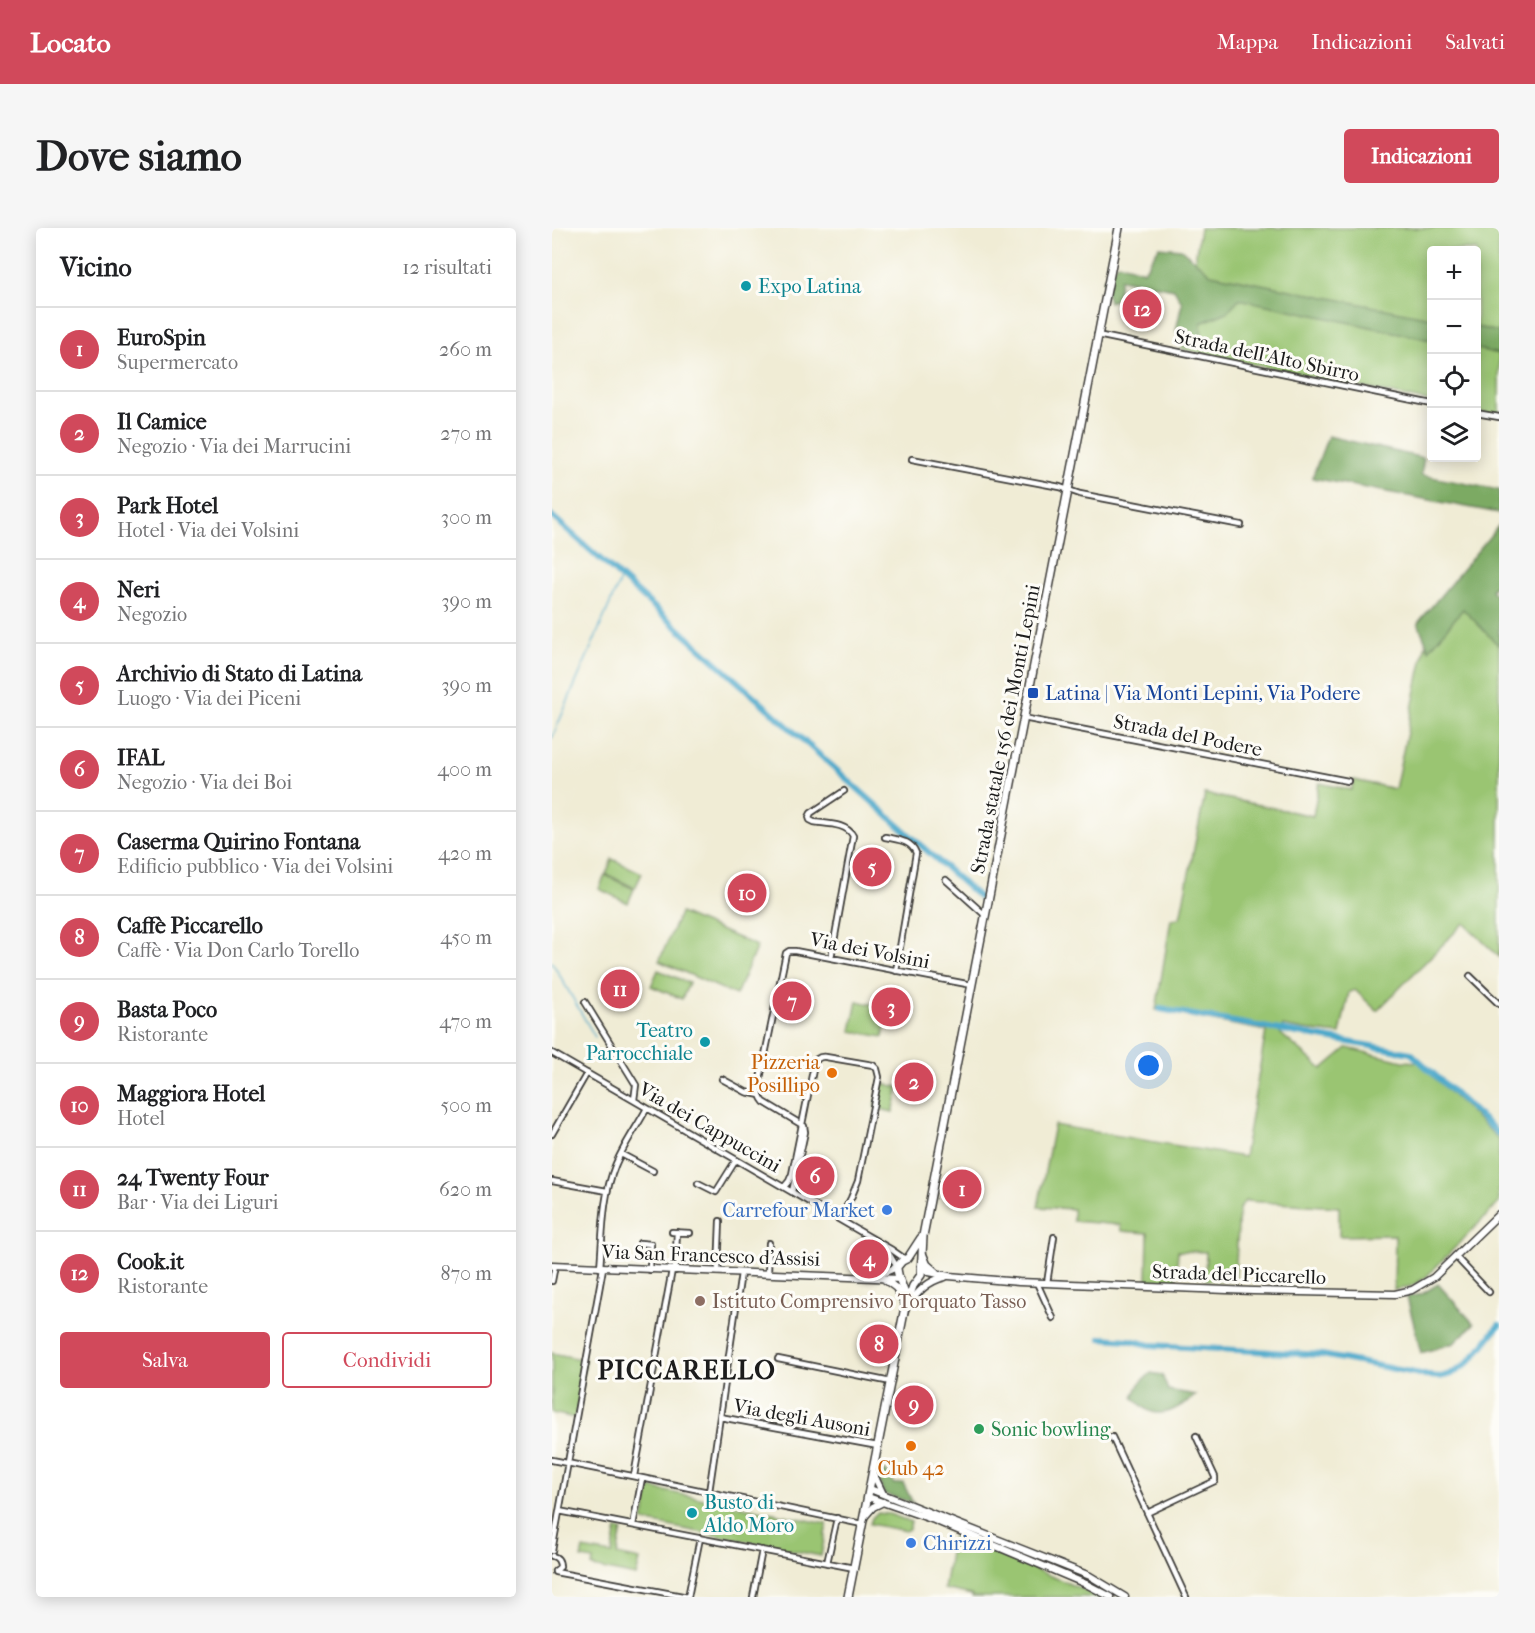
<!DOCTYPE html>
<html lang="it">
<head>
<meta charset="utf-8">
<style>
  :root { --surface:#fff; --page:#f6f6f6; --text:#202124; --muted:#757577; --line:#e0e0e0; --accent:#d1495b }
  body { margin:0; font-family:"IM FELL French Canon",serif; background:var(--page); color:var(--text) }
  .controls { position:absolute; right:18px; top:18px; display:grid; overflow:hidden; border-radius:6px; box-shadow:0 3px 15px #0003 }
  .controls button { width:54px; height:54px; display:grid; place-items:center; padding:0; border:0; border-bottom:2px solid var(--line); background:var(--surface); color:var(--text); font:30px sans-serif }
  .you { position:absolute; left:597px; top:838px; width:21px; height:21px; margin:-15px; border:4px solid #fff; border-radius:50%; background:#1a73e8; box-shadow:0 0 0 9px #1a73e833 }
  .badge { display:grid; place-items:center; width:39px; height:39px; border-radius:50%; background:var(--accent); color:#fff; font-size:20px; font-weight:700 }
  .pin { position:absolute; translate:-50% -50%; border:3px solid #fff; box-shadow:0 2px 6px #0006 }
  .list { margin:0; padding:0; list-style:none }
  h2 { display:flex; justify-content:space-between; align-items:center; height:78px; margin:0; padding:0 24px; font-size:26px }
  h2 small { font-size:20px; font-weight:400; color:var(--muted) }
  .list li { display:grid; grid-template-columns:39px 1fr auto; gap:18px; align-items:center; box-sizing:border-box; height:84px; padding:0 24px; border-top:2px solid var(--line) }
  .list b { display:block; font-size:22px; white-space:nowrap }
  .list p { margin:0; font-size:20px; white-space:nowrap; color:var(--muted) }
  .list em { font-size:20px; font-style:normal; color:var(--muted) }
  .actions { display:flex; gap:12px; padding:18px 24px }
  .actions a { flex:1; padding:14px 0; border:2px solid var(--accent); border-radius:6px; text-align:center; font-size:21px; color:var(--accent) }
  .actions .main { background:var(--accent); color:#fff }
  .icon { flex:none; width:33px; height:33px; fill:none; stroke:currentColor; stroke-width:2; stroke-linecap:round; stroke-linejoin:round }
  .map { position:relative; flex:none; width:947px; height:1369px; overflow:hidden; border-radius:6px }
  header { display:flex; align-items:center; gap:36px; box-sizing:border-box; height:84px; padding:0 30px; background:var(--accent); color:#fff }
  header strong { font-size:28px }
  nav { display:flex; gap:33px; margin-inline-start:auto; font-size:21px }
  .intro { display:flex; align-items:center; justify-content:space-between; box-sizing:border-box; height:144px; padding:0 36px }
  h1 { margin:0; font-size:42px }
  .button { padding:15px 27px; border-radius:6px; background:var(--accent); color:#fff; font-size:21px; font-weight:700 }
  main { display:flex; gap:36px; padding:0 36px }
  aside { flex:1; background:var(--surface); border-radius:6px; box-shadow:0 3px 15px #0003 }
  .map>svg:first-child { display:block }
  .green { fill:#9ac572; stroke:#5b7047; stroke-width:1.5 }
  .forest { fill:#7baa64; stroke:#4c6340; stroke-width:1.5 }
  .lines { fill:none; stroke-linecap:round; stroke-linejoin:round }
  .stream { stroke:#4ca8ca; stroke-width:1.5 }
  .canal { stroke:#4ca8ca; stroke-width:6 }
  .minor-casing { stroke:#3c3b38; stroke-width:8 }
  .tertiary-casing { stroke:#3c3b38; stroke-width:9 }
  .secondary-casing { stroke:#3c3b38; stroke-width:10 }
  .minor { stroke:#fff; stroke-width:4.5 }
  .tertiary { stroke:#fff; stroke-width:6 }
  .secondary { stroke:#fff; stroke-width:7 }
  .culture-dot { fill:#0f9aa8; stroke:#fdfcf7; stroke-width:2 }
  .transit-dot { fill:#1a4fb4; stroke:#fdfcf7; stroke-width:2 }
  .food-dot { fill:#e8710a; stroke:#fdfcf7; stroke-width:2 }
  .shop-dot { fill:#3f7fe0; stroke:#fdfcf7; stroke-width:2 }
  .education-dot { fill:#8d6e63; stroke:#fdfcf7; stroke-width:2 }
  .leisure-dot { fill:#2e9e5b; stroke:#fdfcf7; stroke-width:2 }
  .labels { text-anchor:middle; stroke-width:6; stroke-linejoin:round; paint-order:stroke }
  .culture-label { font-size:20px; fill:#0d838f; stroke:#fdfcf7; text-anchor:start }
  .street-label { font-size:20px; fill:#1c1c1c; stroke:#fdfcf7 }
  .transit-label { font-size:20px; fill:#164399; stroke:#fdfcf7; text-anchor:start }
  .food-label { font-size:20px; fill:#c56008; stroke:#fdfcf7; text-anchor:end }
  .shop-label { font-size:20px; fill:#366cbe; stroke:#fdfcf7; text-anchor:end }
  .education-label { font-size:20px; fill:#785e54; stroke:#fdfcf7; text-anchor:start }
  .leisure-label { font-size:20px; fill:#27864d; stroke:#fdfcf7; text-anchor:start }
  .district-label { font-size:26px; font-weight:bold; letter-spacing:1.5px; fill:#1c1c1c; stroke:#fdfcf7 }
</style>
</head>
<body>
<header>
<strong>Locato</strong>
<nav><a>Mappa</a><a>Indicazioni</a><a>Salvati</a></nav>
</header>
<div class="intro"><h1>Dove siamo</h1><a class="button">Indicazioni</a></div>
<main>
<aside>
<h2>Vicino<small>12 risultati</small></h2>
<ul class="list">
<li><span class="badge">1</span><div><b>EuroSpin</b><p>Supermercato</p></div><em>260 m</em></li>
<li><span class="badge">2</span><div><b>Il Camice</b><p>Negozio · Via dei Marrucini</p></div><em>270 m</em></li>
<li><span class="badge">3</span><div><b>Park Hotel</b><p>Hotel · Via dei Volsini</p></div><em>300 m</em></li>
<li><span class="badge">4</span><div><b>Neri</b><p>Negozio</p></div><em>390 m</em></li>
<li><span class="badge">5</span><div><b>Archivio di Stato di Latina</b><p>Luogo · Via dei Piceni</p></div><em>390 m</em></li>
<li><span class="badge">6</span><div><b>IFAL</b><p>Negozio · Via dei Boi</p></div><em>400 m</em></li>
<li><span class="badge">7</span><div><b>Caserma Quirino Fontana</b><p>Edificio pubblico · Via dei Volsini</p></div><em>420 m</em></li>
<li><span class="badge">8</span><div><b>Caffè Piccarello</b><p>Caffè · Via Don Carlo Torello</p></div><em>450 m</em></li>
<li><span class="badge">9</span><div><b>Basta Poco</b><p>Ristorante</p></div><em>470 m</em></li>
<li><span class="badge">10</span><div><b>Maggiora Hotel</b><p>Hotel</p></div><em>500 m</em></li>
<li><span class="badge">11</span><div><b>24 Twenty Four</b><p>Bar · Via dei Liguri</p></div><em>620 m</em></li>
<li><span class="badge">12</span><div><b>Cook.it</b><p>Ristorante</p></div><em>870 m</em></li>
</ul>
<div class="actions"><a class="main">Salva</a><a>Condividi</a></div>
</aside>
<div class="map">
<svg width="947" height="1369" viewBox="0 0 947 1369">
  <rect width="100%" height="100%" fill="#fdfcf7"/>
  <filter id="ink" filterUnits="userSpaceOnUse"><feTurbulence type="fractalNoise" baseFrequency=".0167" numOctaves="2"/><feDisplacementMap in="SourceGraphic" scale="12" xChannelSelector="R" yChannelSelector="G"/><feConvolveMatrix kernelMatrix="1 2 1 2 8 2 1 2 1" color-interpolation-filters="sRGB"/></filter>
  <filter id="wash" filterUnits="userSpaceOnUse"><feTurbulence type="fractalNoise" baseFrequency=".008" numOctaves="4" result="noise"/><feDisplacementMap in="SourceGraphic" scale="24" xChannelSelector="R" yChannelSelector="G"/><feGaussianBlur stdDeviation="1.35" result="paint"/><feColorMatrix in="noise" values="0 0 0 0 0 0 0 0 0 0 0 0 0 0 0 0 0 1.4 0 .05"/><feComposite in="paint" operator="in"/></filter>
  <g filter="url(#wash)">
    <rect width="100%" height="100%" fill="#f0ecd5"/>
    <path class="green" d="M648,0H947V188L925,183L924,22H880L879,174L629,121Z
      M911,374L947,410V729L912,695L825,783L803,762L797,764L788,806L752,802L731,798L729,806L770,841L795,820L851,833L866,834L947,911V975L873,1050L859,1058L842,1062L843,1007L787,1008V979L693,973L687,981L683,1053L653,1052L654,1024L626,1023L624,1053L595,1052L596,1005L569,1003L568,997L521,993V981L486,979L502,897L692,929L714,803L604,782L619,691L628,690L653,566L761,588L767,555L799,562L802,552L843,561L873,419Z
      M60,631L90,645L83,660L54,646Z
      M53,647L82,661L76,675L47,661Z
      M128,685L205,718L184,767L107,733Z
      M106,742L137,755L130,771L99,758Z
      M305,773L337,780L331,809L299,803Z
      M328,855L347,859L341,884L323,880Z
      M0,1125L34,1132L23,1190L0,1185Z
      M98,1260L275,1296L269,1328L91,1293Z
      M325,1285L337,1286L359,1294L357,1301L353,1303L318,1296L320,1290Z
      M65,1301L70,1302L65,1327L88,1332L84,1348L40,1339L41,1332L29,1330L31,1321L60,1326Z
      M401,1307L549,1369H420V1367L392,1361Z"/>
    <path class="forest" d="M607,19L629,21L659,46L879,90V112L687,71L675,84L649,95L650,114L633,119L624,103L630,75L622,61L568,51L566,71L557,74L551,52L566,35L592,43Z
      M925,99L947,104V126L925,121Z
      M776,208L872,230L869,247L947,262V285L760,250Z
      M947,297V353L939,362L947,371V418L911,381L877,422L866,395Z
      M886,1056L922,1096L902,1115L869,1125L855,1069L870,1066Z
      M599,1145L610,1147L616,1162L644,1167C632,1176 616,1189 600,1184C593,1182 586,1174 581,1169L587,1156Z
      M331,1243H334L342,1256L351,1255L361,1275L332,1266C329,1258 324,1251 331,1243Z"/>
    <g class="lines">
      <path class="stream" d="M0,510L69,350
        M0,734L43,809"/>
      <path class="canal" d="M0,288L428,670
        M608,781L859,825L947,906
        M549,1110L577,1112L598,1117L770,1127L873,1147C879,1148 886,1150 892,1148C916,1143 932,1115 947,1097"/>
    </g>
  </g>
  <g filter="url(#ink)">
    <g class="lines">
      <defs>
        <path id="minor" d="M545,107L880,176
          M924,185L947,189
          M360,231L508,259L528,266L689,297
          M471,490L796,553
          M333,609C346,612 359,612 364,625L344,743
          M394,652L433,687
          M279,730L301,608C295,595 274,596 262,594L258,592L257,589L259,585L292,563
          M918,748L947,776
          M33,774L84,857L82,872
          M0,825L340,1022L353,1031
          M170,851L194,864L208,867
          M0,906L35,845
          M69,926L101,943
          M0,953L55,963
          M146,955L164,964L184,932
          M232,959L237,953L240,946L262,837C264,830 268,828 274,829L321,837L325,841L327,849L306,953L299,970L288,991
          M240,964L253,904L252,898L212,874C206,867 206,859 208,851L234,725L237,723H243L420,757
          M120,1004L138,1005
          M88,1015L99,1016L98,1042
          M333,1019L345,1039
          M903,1028L937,1064
          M48,1040C51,1005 50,970 63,938C71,918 85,899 95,880
          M123,1043L125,1004
          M166,1044L168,993
          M216,1046L217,1015
          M0,1053L3,1037
          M485,1055L501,1090
          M495,1055L502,1009
          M226,1131L339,1154
          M168,1189L326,1218
          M560,1209L634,1369
          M0,1232L90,1250L310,1296
          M82,1248L120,1042
          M157,1264L189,1045
          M7,1283L302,1340
          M595,1285L663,1253V1249L644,1208
          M81,1297L90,1250
          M0,1323L51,1040
          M0,1328C6,1329 8,1333 8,1339L3,1343
          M275,1335L285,1290
          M3,1344L136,1369
          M136,1369L148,1310
          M201,1369L210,1322"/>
        <path id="tertiary" d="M371,1026L375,1036L384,1044
          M0,1037L348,1051
          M369,1038L377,1044L397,1048L467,1054L701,1063L843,1066L860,1062L882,1049L947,986
          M324,1048L345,1039
          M332,1051L344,1060L352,1074
          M355,1078C366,1064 375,1053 393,1049
          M321,1245L331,1266
          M318,1261L538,1348L573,1369
          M316,1269L382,1292L534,1356L559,1369
          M313,1288L321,1279L331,1274"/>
        <path id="secondary" d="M356,1030L369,1010
          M353,1081L361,1058L369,1047L371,1008L567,0
          M296,1369L354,1074C354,1061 345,1052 345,1039L350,1033L356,1030"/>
      </defs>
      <use href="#minor" class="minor-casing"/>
      <use href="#tertiary" class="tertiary-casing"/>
      <use href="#secondary" class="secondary-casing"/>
      <use href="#minor" class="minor"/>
      <use href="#tertiary" class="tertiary"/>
      <use href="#secondary" class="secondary"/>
    </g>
  </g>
  <g class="culture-dot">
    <circle cx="194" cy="58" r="6"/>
    <circle cx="153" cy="814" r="6"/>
    <circle cx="140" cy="1285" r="6"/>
  </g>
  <rect class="transit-dot" x="475" y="459" width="12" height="12" rx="3"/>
  <g class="food-dot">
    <circle cx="280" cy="845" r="6"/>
    <circle cx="359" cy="1218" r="6"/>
  </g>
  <g class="shop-dot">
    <circle cx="335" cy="982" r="6"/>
    <circle cx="359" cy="1315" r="6"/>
  </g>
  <circle class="education-dot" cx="148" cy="1073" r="6"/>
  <circle class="leisure-dot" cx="427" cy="1201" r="6"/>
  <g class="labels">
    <g class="culture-label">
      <text x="206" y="65">Expo Latina</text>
      <text x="141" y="809" text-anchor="end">Teatro<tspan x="141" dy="23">Parrocchiale</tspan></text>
      <text x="152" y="1281">Busto di<tspan x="152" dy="23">Aldo Moro</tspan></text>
    </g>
    <g class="street-label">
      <text transform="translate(715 127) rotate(12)" y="7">Strada dell'Alto Sbirro</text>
      <text transform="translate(453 501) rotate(-79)" y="7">Strada statale 156 dei Monti Lepini</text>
      <text transform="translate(636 507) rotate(11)" y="7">Strada del Podere</text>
      <text transform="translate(318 722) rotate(11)" y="7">Via dei Volsini</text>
      <text transform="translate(158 899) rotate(30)" y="7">Via dei Cappuccini</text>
      <text transform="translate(159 1027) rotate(2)" y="7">Via San Francesco d'Assisi</text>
      <text transform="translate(687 1046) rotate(2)" y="7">Strada del Piccarello</text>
      <text transform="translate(250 1189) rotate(10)" y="7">Via degli Ausoni</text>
    </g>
    <g class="transit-label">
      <text x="493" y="472">Latina | Via Monti Lepini, Via Podere</text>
    </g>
    <g class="food-label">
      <text x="268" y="841">Pizzeria<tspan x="268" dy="23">Posillipo</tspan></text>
      <text x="359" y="1247" text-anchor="middle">Club 42</text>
    </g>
    <g class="shop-label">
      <text x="323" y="989">Carrefour Market</text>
      <text x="371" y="1322" text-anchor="start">Chirizzi</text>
    </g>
    <g class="education-label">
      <text x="160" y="1080">Istituto Comprensivo Torquato Tasso</text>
    </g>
    <g class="leisure-label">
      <text x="439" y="1208">Sonic bowling</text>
    </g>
    <g class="district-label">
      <text x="135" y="1151">PICCARELLO</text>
    </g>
  </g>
</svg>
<div class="controls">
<button>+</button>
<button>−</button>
<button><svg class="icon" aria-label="locate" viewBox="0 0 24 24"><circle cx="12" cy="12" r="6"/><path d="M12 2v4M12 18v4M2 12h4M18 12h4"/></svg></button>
<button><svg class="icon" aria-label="layers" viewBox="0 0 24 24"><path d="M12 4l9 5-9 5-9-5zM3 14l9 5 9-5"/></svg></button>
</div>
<div class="you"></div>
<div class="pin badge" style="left:410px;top:961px">1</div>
<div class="pin badge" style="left:362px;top:854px">2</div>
<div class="pin badge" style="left:339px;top:779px">3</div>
<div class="pin badge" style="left:317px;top:1031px">4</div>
<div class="pin badge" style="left:320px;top:639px">5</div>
<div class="pin badge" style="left:263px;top:948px">6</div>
<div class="pin badge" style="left:240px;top:773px">7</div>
<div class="pin badge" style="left:327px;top:1116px">8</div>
<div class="pin badge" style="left:362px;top:1177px">9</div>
<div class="pin badge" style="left:195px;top:665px">10</div>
<div class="pin badge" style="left:68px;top:761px">11</div>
<div class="pin badge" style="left:590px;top:81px">12</div>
</div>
</main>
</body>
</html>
